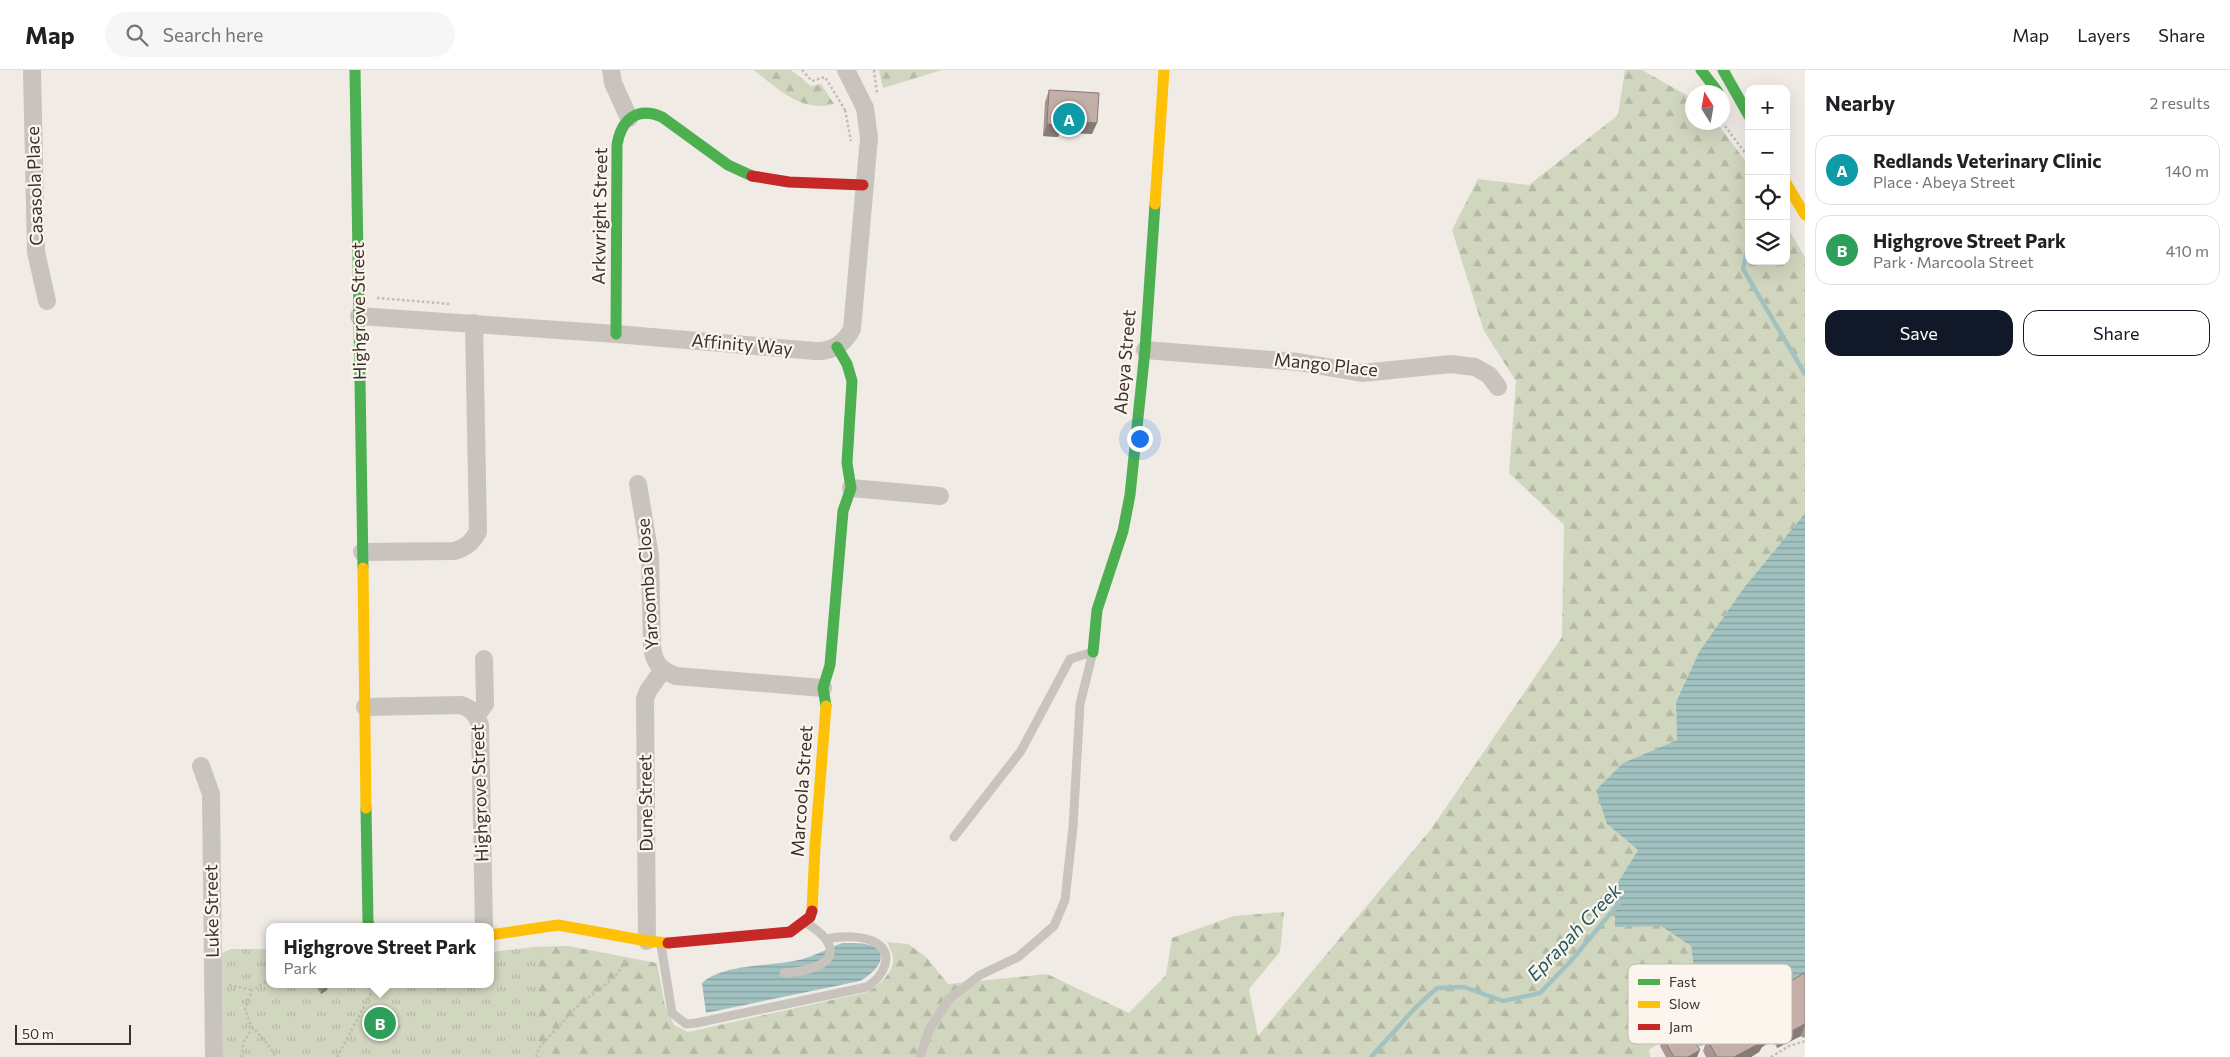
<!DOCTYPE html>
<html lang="en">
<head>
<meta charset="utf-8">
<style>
  :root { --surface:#fff; --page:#f6f6f6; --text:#202124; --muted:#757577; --line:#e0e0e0; --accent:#111827 }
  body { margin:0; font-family:Commissioner,sans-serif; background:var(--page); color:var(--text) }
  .controls { position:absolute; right:15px; top:15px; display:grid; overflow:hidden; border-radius:10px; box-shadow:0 5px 20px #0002 }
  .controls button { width:45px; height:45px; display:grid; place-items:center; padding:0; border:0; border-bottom:1px solid var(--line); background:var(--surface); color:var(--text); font:25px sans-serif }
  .compass { position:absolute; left:1685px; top:15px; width:45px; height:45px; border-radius:50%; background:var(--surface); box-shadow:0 5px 20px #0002; rotate:349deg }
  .scale { position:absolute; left:15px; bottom:12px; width:116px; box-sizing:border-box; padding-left:5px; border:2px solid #3b302b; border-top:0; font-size:14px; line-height:18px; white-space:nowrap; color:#3b302b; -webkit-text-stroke:4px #fbf5ee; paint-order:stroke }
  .you { position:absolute; left:1139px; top:368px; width:18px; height:18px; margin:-12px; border:4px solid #fff; border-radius:50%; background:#1a73e8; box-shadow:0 0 0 8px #1a73e833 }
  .badge { display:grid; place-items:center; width:32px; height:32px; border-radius:50%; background:var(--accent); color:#fff; font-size:16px; font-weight:700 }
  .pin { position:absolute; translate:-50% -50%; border:2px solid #fff; box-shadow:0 1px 5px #0006 }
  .popup { position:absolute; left:266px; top:853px; width:228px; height:65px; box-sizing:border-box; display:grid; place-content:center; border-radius:10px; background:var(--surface); filter:drop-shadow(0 1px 4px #0005); font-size:16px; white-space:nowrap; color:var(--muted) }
  .popup b { font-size:19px; color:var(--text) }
  .popup::after { content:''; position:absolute; left:50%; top:100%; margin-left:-10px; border:10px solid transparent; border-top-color:var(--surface) }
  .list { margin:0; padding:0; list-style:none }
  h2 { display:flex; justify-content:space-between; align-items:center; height:65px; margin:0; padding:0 20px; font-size:21px }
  h2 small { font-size:16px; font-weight:400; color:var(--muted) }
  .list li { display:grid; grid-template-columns:32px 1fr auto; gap:15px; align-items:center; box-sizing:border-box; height:70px; margin:0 10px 10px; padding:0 10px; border:1px solid var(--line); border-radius:15px }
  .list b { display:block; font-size:19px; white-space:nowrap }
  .list p { margin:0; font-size:16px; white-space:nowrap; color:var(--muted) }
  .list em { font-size:16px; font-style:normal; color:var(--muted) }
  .actions { display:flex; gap:10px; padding:15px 20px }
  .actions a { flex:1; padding:11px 0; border:1px solid var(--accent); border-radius:15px; text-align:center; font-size:18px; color:var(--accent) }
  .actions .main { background:var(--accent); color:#fff }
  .icon { flex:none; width:28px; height:28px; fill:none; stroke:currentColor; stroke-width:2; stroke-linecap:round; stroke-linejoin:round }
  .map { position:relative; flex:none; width:1805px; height:987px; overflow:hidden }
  header { display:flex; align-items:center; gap:30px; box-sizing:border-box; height:70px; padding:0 25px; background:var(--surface); border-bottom:1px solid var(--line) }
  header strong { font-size:24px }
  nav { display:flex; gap:28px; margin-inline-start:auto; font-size:18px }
  .search { width:350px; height:45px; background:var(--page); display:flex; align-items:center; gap:12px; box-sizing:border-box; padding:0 18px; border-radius:28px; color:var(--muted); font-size:19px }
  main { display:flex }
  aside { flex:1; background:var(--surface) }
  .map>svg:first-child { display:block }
  .forest { fill:url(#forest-firs) }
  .park { fill:url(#park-tufts) }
  .water { fill:url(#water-rules) }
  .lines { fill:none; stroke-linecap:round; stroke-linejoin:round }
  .stream { stroke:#a1c2c1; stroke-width:4.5 }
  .path { stroke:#c2bbb6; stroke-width:2.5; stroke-dasharray:2.5 2.5; stroke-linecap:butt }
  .lane { stroke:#c9c3be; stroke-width:9 }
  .street { stroke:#c9c3be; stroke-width:18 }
  .fast { stroke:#4caf50; stroke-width:11 }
  .slow { stroke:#ffc107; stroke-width:11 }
  .jam { stroke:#c62828; stroke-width:11 }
  .wall { fill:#a89690 }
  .shaded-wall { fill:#887a75 }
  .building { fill:#c3afa7; stroke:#887a75 }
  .labels { text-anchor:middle; stroke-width:4.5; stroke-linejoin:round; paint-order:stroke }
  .street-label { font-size:18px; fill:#3b302b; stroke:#fbf5ee }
  .water-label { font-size:19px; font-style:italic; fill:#1f5a5e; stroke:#fbf5ee }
  .key { fill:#fbf5ee; stroke:#c1bab4; stroke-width:1 }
  .key-label { font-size:14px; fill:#3b302b }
</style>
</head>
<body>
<header>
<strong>Map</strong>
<div class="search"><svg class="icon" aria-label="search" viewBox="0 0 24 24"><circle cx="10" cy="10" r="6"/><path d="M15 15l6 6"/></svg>Search here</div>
<nav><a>Map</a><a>Layers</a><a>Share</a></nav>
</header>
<main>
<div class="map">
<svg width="1805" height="987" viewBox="0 0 1805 987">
  <defs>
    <pattern id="forest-firs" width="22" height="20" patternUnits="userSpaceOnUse" patternTransform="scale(1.25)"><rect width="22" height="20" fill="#d1d6bf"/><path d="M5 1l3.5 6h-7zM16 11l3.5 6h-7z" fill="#b4b8a4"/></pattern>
    <pattern id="park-tufts" width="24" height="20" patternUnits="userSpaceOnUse" patternTransform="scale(1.25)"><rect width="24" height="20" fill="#d1d6bf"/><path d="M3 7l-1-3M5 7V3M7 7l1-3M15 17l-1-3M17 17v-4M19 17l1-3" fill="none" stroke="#b4b8a4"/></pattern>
    <pattern id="water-rules" width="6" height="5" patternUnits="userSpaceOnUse" patternTransform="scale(1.25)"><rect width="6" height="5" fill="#a1c2c1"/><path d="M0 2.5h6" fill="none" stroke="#849e9d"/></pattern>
  </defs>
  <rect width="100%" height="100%" fill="#f0ebe5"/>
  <path class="forest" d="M754,0H791L811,16L821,14L834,34C802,43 778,19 754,0Z
    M879,0H942L883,18Z
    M1625,0H1642L1688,26L1692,29V52L1717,53L1749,96V191H1786V155L1805,187V443L1743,519L1699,582L1676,632L1677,670L1623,693L1607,754L1638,780L1615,817L1661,856L1691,876L1700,945L1649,980L1650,987H365L490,914L531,877L568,876L657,893L665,936L674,955L688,962L868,922C879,915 895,902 893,887C892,882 889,876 887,872L908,874L926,887L948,914L1047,904L1129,943L1166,905L1172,868L1234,846L1284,842L1280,882L1249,919L1258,966L1432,758L1562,567L1564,455L1509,403L1516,311L1484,261L1452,160L1478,109L1529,115L1618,45Z"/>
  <path class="park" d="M536,877L538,987H223L222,883L231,879H270V914H490V882Z"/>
  <path class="water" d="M1805,443V910C1771,935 1737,959 1699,977L1695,963L1700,956V945L1691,876L1661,856L1615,857V817L1638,780L1607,754L1596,720L1623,693L1677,670L1676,632L1699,582L1743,519Z
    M842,873C852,873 866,872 875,877C891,889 870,906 860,911L706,943L702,913C724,893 774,897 803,889C816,885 829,878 842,873Z"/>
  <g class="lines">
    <path class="stream" d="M1749,173L1743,199L1805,304
      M1371,987L1417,936L1437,918L1464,917L1503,931L1540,923L1570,892L1620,832"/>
    <path class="path" d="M802,0L812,11L825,7L845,40
      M874,0L877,24
      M845,40L851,71
      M1722,52L1749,88
      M377,228L451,234
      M270,909L252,920L245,939L251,956L267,973L276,987
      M298,914H313
      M358,914L373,920
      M229,915L252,920
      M241,987L244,971L253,958
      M337,987L373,920L379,914
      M536,987L539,978C552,964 565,948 579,935C594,921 621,908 625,888
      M1771,987L1789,976L1805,971"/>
    <path class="lane" d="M661,875L672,943L686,954L696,953L867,917C882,908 896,884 876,873C864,865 840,866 826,869
      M784,903C802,902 847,895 824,867C819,861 812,857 805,852
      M920,987L929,960L949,929L980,905L1018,887L1054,856L1065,830L1073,757L1080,634L1093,582L1070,589L1021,681L954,767"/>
    <path class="street" d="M32,0L36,182L47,231
      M611,0L613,13L629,48
      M359,246L616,264L815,281C832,282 844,274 852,259L869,68L865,38L846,0
      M1145,280L1298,292L1362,303L1451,294L1475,297L1489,305L1498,317
      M638,414L650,486L652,576C654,593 660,600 676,606L823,618
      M851,418L940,426
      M362,482L454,481C466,478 472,472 478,462L474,253
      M365,637L461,635C472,639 476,644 480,655L484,857
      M477,645L485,634L484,589
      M201,696L211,724L214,987
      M647,871L645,629L648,621L662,601"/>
    <path class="fast" d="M355,0L363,498
      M1701,0L1718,22
      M1723,0L1749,46
      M616,264L617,75C621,50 637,36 662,47L728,95L752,106
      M1093,582L1097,540L1123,461L1130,425L1145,280L1155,134
      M826,636L823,618L830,595L843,441L851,418L847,393L852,311L847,294L837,277
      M366,738L368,852L370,857"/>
    <path class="slow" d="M1786,113L1805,145
      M1155,134L1164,0
      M363,498L366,738
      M812,841L815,777L826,636
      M490,865L558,855L647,871L668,873"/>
    <path class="jam" d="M752,106L789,112L863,115
      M668,873L790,862L810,847L812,841"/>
  </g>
  <path class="wall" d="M1049,20L1092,64L1060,62L1058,67L1043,66L1045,32Z
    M1805,905V967L1803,968L1801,966L1777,978L1773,970L1762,977L1759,982L1751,987H1706L1703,981L1707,969L1751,948L1753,944L1761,939L1762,934L1773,928L1776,920Z
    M316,914H327V920L321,924L316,915Z
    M1663,968L1697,987H1666L1660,976Z"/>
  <path class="shaded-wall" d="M1063,50L1097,53L1092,64L1060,62L1058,67L1043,66L1047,54Z
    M328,916L327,920L321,924L322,920Z
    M1805,954L1801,966L1777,978L1782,966Z
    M1777,958L1773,970L1762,977L1759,982L1751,987H1734L1763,971L1765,965Z
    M1700,980L1697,987H1688Z"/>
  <path class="building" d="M1049,20L1099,23L1097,53L1063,50V56L1047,54Z
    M1804,903L1805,905V954L1782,966L1777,958L1765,965L1753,944L1764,937L1762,934L1779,925L1776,920Z
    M319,914H327L328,916L322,920Z
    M1750,946L1764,971L1734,987H1717L1707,969Z
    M1685,955L1700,980L1688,987H1674L1663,968Z"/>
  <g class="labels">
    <g class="street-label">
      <text transform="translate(35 116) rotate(-92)" y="6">Casasola Place</text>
      <text transform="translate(600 146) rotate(-89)" y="6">Arkwright Street</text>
      <text transform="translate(359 241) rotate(-91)" y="6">Highgrove Street</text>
      <text transform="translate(742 275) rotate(5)" y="6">Affinity Way</text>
      <text transform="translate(1125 292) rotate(-85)" y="6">Abeya Street</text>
      <text transform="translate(1326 295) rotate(6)" y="6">Mango Place</text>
      <text transform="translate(648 514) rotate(-94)" y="6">Yaroomba Close</text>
      <text transform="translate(802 721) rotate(-86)" y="6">Marcoola Street</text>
      <text transform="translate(480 723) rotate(-92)" y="6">Highgrove Street</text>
      <text transform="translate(646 733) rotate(-91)" y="6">Dune Street</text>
      <text transform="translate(212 841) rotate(-91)" y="6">Luke Street</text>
    </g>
    <g class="water-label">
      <text transform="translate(1574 862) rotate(-46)" y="7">Eprapah Creek</text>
    </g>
  </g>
  <rect x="1628" y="894" width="164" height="80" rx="8" class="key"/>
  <rect x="1638" y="909" width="22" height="6" fill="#4caf50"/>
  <rect x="1638" y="931" width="22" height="7" fill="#ffc107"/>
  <rect x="1638" y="954" width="22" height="6" fill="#c62828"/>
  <g class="key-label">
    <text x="1669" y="917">Fast</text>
    <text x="1669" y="939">Slow</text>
    <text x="1669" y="962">Jam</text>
  </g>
</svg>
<div class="controls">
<button>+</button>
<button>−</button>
<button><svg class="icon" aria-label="locate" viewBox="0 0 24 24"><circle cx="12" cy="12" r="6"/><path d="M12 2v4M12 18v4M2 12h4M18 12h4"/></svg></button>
<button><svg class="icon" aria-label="layers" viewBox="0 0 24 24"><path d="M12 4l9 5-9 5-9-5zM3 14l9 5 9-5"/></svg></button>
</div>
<svg class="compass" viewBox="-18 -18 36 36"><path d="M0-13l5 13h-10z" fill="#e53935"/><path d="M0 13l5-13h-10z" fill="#757577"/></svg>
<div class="scale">50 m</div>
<div class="you"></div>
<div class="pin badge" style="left:1069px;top:49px;background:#0f9aa8">A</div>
<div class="pin badge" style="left:380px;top:953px;background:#2e9e5b">B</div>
<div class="popup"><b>Highgrove Street Park</b>Park</div>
</div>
<aside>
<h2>Nearby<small>2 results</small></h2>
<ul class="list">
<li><span class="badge" style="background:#0f9aa8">A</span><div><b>Redlands Veterinary Clinic</b><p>Place · Abeya Street</p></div><em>140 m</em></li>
<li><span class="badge" style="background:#2e9e5b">B</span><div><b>Highgrove Street Park</b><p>Park · Marcoola Street</p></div><em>410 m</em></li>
</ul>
<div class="actions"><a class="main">Save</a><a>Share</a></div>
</aside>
</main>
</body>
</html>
